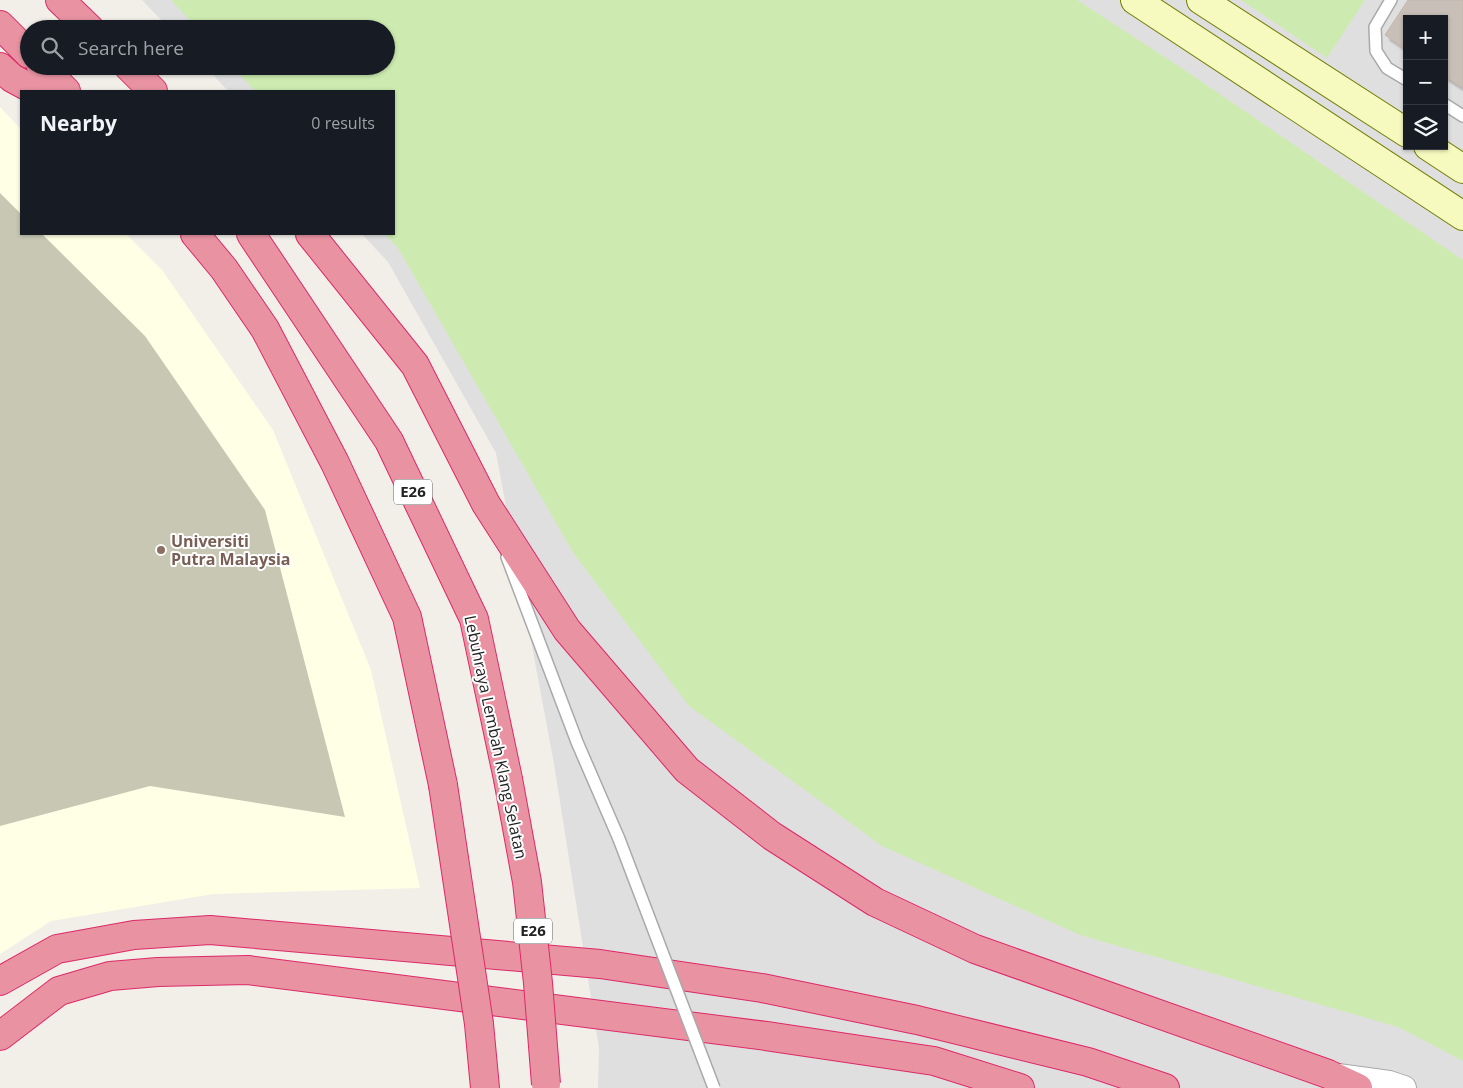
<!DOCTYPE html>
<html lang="en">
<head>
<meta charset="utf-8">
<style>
  :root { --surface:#171b24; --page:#242831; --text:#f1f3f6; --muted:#9ea1a6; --line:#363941 }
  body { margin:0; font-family:"Open Sans",sans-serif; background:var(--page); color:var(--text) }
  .controls { position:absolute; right:15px; top:15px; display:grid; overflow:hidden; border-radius:0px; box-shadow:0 1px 4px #0004 }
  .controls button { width:45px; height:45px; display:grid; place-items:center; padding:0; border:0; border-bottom:1px solid var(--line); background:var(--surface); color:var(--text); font:25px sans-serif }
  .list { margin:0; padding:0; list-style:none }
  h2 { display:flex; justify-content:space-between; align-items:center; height:65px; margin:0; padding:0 20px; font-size:21px }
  h2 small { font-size:16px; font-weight:400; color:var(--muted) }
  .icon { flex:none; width:28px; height:28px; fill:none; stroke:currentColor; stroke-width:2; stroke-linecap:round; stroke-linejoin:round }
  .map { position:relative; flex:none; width:1463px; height:1088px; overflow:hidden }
  .search { position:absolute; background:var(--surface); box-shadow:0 1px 4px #0004; left:20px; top:20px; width:375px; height:55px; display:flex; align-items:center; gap:12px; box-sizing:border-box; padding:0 18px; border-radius:28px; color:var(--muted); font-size:19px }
  .panel { position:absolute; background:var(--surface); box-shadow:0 1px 4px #0004; left:20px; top:90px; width:375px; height:145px; border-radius:0px }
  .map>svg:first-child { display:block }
  .residential { fill:#e0dfdf; fill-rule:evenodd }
  .education { fill:#ffffe5 }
  .construction { fill:#c7c7b4 }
  .grass { fill:#cdebb0 }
  .building { fill:#c7bfb8; stroke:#c4b6ab; filter:url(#shadow) }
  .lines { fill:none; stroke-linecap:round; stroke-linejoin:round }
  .lane-casing { stroke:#a9a9a9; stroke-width:14 }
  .street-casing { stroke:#a9a9a9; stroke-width:26 }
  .secondary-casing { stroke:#707d05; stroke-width:30 }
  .highway-casing { stroke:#dc2a67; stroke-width:30 }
  .lane { stroke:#fff; stroke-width:11 }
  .street { stroke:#fff; stroke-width:24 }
  .secondary { stroke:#f7fabf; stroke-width:28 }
  .highway { stroke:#e892a2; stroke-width:28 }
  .lane-bridge-casing { stroke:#a9a9a9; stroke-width:14; stroke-linecap:butt }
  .highway-bridge-casing { stroke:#dc2a67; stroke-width:30; stroke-linecap:butt }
  .lane-bridge { stroke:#fff; stroke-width:11 }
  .highway-bridge { stroke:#e892a2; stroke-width:28 }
  .education-dot { fill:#8d6e63; stroke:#fff; stroke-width:2 }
  .labels { text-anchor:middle; stroke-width:4; stroke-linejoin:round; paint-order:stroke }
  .shield { fill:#fff; stroke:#646464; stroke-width:1 }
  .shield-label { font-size:15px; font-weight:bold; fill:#222 }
  .education-label { font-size:16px; font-weight:bold; fill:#785e54; stroke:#fff; text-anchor:start }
  .street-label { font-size:16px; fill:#222; stroke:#fff }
</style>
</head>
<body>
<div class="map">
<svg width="1463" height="1088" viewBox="0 0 1463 1088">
  <defs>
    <filter id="shadow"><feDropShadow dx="4.5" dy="4.5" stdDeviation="1" flood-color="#0004"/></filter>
  </defs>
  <rect width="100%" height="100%" fill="#f2efe9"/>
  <path class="residential" d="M142,0H1463V1088H598L599,1048L554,764L496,453L388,262L362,234H394V91H228L205,66H386V29H170ZM1407,19H1444V146H1407Z"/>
  <path class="education" d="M0,107L21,129V234H126L162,270L273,430L371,670L420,888L213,894L51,921L0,954Z"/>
  <path class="construction" d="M0,193L21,214V234H42L145,336L265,510L345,817L150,786L0,826Z"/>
  <path class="grass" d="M171,0H1077L1180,67L1463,260V1061L1398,1027L1080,935L882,846L689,706L574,554L398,248L385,234H394V91H255L232,66H386V29H198Z
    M1241,0H1365L1327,58Z"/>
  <path class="building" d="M1408,0H1463V88L1444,76V19H1407V50L1385,35Z"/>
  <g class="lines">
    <defs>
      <path id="lane" d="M1391,0L1375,27L1376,51L1387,68L1407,80
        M1444,104L1463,116
        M507,557L577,742L619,839"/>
      <path id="street" d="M1338,1076L1389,1083L1404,1088"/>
      <path id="secondary" d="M1135,0L1463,216
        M1201,0L1407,133
        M1428,146L1463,169"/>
      <path id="highway" d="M60,0L90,29
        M0,25L29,54
        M41,66L66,91
        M128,66L153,91
        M0,67L12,78L36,91
        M195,234L224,269L265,329L335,463L407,617L443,785
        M251,234L389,441L474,619L508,779
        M310,234L415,365L486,504L567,630L687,770L772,836L875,902L975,949L1328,1074L1358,1088
        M0,981L57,949L134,935L210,930L600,964L762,988L917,1020L1088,1062L1165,1088
        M479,1024L485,1088
        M0,1036L59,991L110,976L158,972L248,970L766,1036L934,1061L1020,1088"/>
    </defs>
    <use href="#lane" class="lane-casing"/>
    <use href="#street" class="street-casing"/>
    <use href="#secondary" class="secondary-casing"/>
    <use href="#highway" class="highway-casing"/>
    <use href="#lane" class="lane"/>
    <use href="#street" class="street"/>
    <use href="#secondary" class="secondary"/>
    <use href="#highway" class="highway"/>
    <defs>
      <path id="lane-bridge" d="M619,839L714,1088"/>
      <path id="highway-bridge" d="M508,779L527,882L538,983L546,1084
        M443,785L479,1024"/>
    </defs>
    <use href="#lane-bridge" class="lane-bridge-casing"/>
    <use href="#highway-bridge" class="highway-bridge-casing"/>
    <use href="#lane-bridge" class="lane-bridge"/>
    <use href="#highway-bridge" class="highway-bridge"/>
  </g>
  <circle class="education-dot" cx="161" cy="550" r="5"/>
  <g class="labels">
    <g class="shield">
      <rect x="394" y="479.5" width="38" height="25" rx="4"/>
      <rect x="514" y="918.5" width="38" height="25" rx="4"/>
    </g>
    <g class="shield-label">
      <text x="413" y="497">E26</text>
      <text x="533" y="936">E26</text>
    </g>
    <g class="education-label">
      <text x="171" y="547">Universiti<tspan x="171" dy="18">Putra Malaysia</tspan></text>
    </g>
    <g class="street-label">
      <text transform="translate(496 737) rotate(78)" y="6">Lebuhraya Lembah Klang Selatan</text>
    </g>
  </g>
</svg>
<div class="controls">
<button>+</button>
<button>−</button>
<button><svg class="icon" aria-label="layers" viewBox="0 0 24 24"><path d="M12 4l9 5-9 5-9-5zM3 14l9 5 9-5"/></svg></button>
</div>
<div class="search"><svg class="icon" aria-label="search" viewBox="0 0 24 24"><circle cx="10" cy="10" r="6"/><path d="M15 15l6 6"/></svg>Search here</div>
<section class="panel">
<h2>Nearby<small>0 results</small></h2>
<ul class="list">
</ul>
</section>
</div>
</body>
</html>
